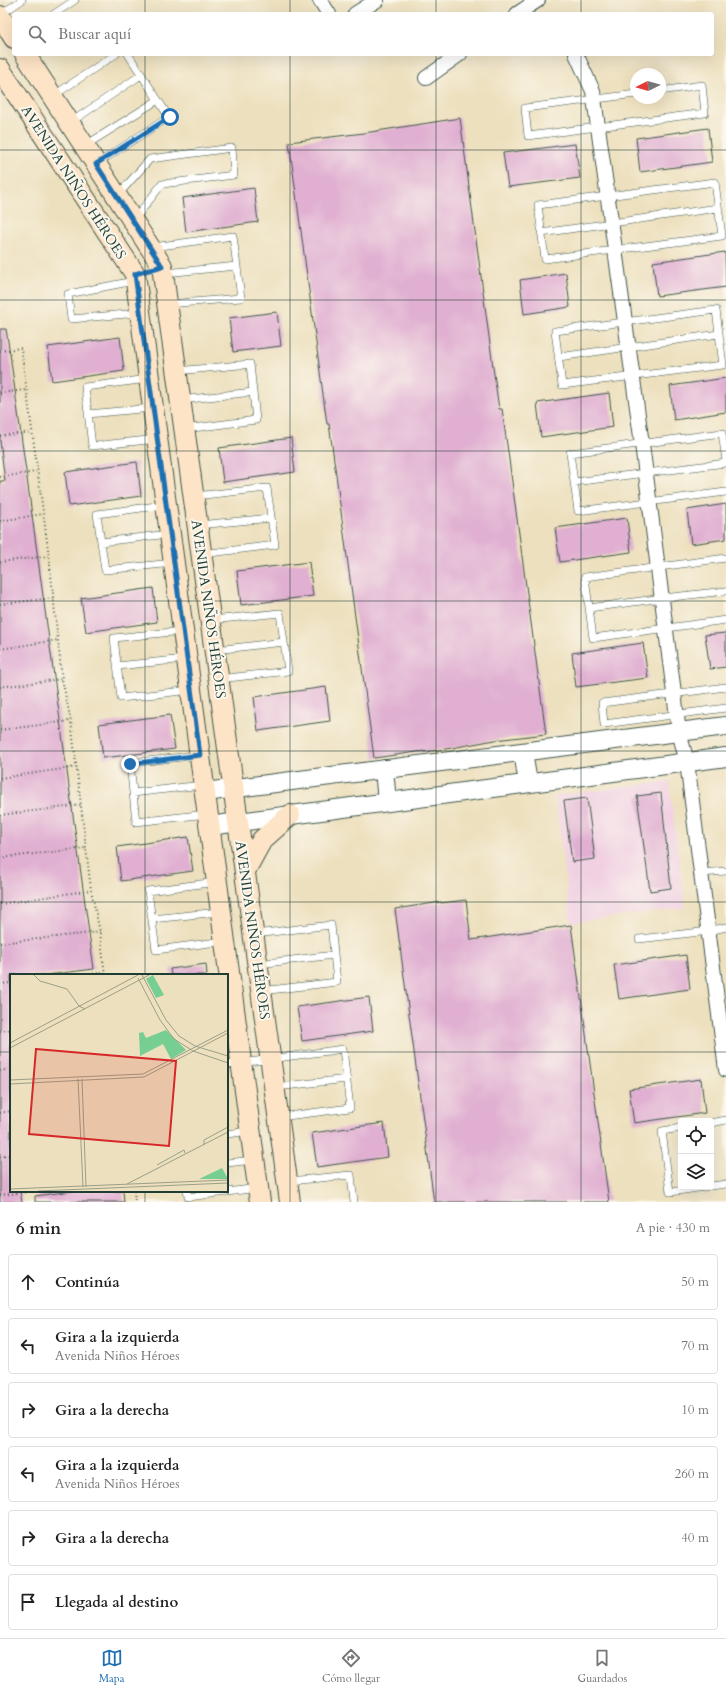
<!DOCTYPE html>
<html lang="es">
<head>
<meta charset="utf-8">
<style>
  :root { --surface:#fff; --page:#f6f6f6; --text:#222; --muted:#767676; --line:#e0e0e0; --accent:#1f6fb2 }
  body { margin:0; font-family:Cardo,serif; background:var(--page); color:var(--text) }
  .controls { position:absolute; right:12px; bottom:12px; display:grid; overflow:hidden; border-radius:4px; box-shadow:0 4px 16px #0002 }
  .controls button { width:36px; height:36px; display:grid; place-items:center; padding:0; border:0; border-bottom:1px solid var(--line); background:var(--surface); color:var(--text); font:20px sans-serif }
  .compass { position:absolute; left:630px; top:68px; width:36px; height:36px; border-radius:50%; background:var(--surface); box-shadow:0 4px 16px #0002; rotate:265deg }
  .stop { position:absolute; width:12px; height:12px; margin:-9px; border:3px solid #1f6fb2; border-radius:50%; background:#fff }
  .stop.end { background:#1f6fb2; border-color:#fff; box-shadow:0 1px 4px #0008 }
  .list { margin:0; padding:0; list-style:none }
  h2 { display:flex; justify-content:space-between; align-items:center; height:52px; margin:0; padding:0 16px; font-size:17px }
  h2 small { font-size:13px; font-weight:400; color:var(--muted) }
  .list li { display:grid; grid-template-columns:26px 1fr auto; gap:12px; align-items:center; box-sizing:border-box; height:56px; margin:0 8px 8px; padding:0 8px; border:1px solid var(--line); border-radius:4px }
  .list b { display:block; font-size:15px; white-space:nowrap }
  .list p { margin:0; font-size:13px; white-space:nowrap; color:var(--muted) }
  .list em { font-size:13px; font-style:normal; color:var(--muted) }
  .icon { flex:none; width:22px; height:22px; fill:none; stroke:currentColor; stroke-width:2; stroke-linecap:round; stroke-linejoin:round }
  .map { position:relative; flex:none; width:726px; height:1202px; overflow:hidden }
  .search { position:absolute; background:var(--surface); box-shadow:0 4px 16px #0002; left:12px; right:12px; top:12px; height:44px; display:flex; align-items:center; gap:10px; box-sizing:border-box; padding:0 14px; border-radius:4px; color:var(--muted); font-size:15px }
  .sheet { height:436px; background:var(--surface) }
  nav { display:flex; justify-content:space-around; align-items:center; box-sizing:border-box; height:56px; border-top:1px solid var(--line); background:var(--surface); font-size:11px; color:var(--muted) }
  nav a { display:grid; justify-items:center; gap:2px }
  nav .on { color:var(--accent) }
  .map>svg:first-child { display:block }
  .built { fill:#f1d0e3 }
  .building { fill:#e0afd1 }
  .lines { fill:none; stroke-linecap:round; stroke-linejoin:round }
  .service-casing { stroke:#3e5549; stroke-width:8 }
  .minor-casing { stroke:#3e5549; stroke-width:16 }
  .tertiary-casing { stroke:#3e5549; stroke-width:20 }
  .secondary-casing { stroke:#3e5549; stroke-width:22 }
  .path { stroke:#3e5549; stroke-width:2; stroke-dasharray:1 3; stroke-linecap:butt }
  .service { stroke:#fff; stroke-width:7 }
  .minor { stroke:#fff; stroke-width:14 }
  .tertiary { stroke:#fff; stroke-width:18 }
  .secondary { stroke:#fee4c6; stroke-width:20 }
  .route { stroke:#1f6fb2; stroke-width:5 }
  .grid { fill:none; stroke:#1f3d34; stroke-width:1; stroke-opacity:0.55 }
  .labels { text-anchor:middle; stroke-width:4; stroke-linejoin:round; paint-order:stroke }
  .street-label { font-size:14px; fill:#1f3d34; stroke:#fbf7ec }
  .inset-road { fill:none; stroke:#9b9f87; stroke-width:1 }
  .view { fill:#d62828; fill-opacity:0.15; stroke:#d62828; stroke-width:2 }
  .inset-edge { fill:none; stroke:#1f3d34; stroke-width:2 }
</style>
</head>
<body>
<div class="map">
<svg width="726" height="1202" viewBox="0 0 726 1202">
  <rect width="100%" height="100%" fill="#fbf7ec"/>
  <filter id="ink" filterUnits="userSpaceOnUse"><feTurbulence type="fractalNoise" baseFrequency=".025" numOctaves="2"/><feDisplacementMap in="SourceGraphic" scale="8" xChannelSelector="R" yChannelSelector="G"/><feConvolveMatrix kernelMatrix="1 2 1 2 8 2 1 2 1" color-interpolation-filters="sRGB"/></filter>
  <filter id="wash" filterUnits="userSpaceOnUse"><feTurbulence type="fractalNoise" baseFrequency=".012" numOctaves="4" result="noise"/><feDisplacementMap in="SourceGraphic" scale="16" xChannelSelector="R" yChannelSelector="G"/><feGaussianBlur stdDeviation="0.9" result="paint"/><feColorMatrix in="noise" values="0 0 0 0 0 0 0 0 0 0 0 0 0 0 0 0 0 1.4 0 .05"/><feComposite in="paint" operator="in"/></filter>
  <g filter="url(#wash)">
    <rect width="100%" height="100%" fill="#ede0be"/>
    <path class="built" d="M669,781L685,908L571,922L555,796Z"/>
    <g id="blocks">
      <path class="building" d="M460,118L493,367L499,409H502L508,452L546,734L495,740L446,749L424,752V751L374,758L335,467L329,424H327L289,142L364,133Z
        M708,128L712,162L640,172L636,138Z
        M575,144L580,178L508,187L503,153Z
        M254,188L258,222L186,232L182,198Z
        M725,252L726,287L657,296L653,262Z
        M566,273L570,307L524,314L520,280Z
        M277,312L281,346L233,352L229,318Z
        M0,329H6L10,354L94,969L46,975H11V1191H20L22,1202H0V481H5L0,441Z
        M120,337L124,371L52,381L48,347Z
        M726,378V412L674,420L670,386Z
        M609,393L613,427L541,437L537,403Z
        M291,438L295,472L223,482L219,448Z
        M137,462L141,496L69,506L65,472Z
        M726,504V539L691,544L687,510Z
        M627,518L631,552L560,562L555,528Z
        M309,562L313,596L241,605L237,571Z
        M153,588L157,622L86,632L81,598Z
        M726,633V667L710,669L705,635Z
        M643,643L648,678L576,687L572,653Z
        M326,687L330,721L258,731L254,697Z
        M170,715L175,749L103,758L99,724Z
        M661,793L671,888L650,891L637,796Z
        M587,798L595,859L572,862L564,801Z
        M188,837L193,871L121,881L117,847Z
        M466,900L471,940L571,925L609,1202H434L395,909L441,902V903Z
        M686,955L690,989L619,999L614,965Z
        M206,964L207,975H171L170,969Z
        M369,997L373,1031L302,1041L297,1007Z
        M701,1079L705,1113L634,1123L629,1089Z
        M384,1123L388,1157L317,1167L312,1133Z
        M72,1191H123L124,1202H35V1196Z"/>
    </g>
  </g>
  <g filter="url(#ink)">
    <use href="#blocks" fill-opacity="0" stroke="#3e5549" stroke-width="1"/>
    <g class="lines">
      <defs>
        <path id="service" d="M54,14L75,0
          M0,15L22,0
          M636,94L525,108L528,136L705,113L702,85L660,91
          M53,96L116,54
          M71,122L141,75
          M86,145L158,100
          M98,163L169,117L128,54
          M715,182L722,236L545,259L538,205Z
          M118,195L150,159L232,148L234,175L162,184L134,220
          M541,233L718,208
          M153,247L233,236L241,298L168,304
          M165,273L237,266
          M134,281L68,294L71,319L138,313
          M716,310L723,365L562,385L555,331Z
          M559,357L719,334
          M177,371L250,364L256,420L185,429
          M148,379L85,387L92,446L157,439
          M181,400L253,392
          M88,414L152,408
          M726,461L722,433L570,453L578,511L726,492
          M574,482L726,463
          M195,496L267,488L275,545L202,554
          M164,505L97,514L105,570L173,563
          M198,525L271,518
          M101,542L169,534
          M726,558L585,577L593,638L726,620
          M589,608L663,598L726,591
          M211,620L280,613L288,671L219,679
          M182,631L114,638L121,698L191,690
          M215,650L284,642
          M117,666L185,659
          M726,687L602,703L604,724L726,708
          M199,755L130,763L136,822L207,814
          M133,793L202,785
          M701,873L726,871
          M216,882L148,891L156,950L225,941
          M152,919L219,912
          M255,934L331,925L337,982L261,991
          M639,939L709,931L726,927
          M258,964L334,955
          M227,1065L343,1049L350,1108L279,1117
          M276,1087L347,1079
          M711,1123L726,1120
          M681,1128L662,1131L670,1192L705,1187
          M227,1134L249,1131
          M227,1163L253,1160
          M289,1181L351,1175L354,1202
          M711,1186L726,1184
          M187,1191L188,1197L258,1188"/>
        <path id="minor" d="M320,0L329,14
          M355,14L377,0
          M517,14L538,0
          M576,54L593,91L642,444L679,732L687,762L726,1070
          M426,78L460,54"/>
        <path id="tertiary" d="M523,752L528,783
          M384,769L387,802
          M205,792L726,726
          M209,826L726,757"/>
        <path id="secondary" d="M0,16L14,38
          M25,54L162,266L290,1202
          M0,69L135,274L260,1202
          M245,871L262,840L290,815"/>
      </defs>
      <use href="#service" class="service-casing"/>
      <use href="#minor" class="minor-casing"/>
      <use href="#tertiary" class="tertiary-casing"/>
      <use href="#secondary" class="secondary-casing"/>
      <path class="path" d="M0,351L21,348L49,556L62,679L71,721L91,890L100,932L105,975
        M0,393L25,390
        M0,436L31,432
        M0,477L36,472
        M0,521L43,514
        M0,562L48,556
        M0,604L54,598
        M0,649L58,640
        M0,687L62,679
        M0,730L70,721
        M0,778L77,767
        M0,815L82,805
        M0,858L86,848
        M0,904L91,890
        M0,943L100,932
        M81,975L105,972
        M0,984L11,983
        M0,1031L11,1029
        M0,1071L11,1069
        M0,1113L11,1111
        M0,1157L11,1155
        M134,1191L135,1202
        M0,1195L38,1191"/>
      <use href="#service" class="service"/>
      <use href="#minor" class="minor"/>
      <use href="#tertiary" class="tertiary"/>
      <use href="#secondary" class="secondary"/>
    </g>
  </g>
  <g class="lines" filter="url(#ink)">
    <path class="route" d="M130,764L200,755L135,274L162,266L96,164L170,117"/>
  </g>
  <path class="grid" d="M145,0V14M290,0V14M436,0V14M581,0V14M145,54V975M290,54V1202M436,54V1202M581,54V1202M0,150H726M0,300H726M0,451H726M0,601H726M0,751H726M0,902H726M0,1052H11M227,1052H726M145,1191V1202"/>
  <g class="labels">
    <g class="street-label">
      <text transform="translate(74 182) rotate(57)" y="5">AVENIDA NIÑOS HÉROES</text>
      <text transform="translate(209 609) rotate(82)" y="5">AVENIDA NIÑOS HÉROES</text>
      <text transform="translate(253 930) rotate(82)" y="5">AVENIDA NIÑOS HÉROES</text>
    </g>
  </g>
  <g transform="translate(10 974)">
    <rect width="218" height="218" fill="#ede0be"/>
    <path d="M143,1L154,21L146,24L136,5ZM156,56L176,76L161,85L153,70L130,82L129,59L133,58L136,64ZM212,194L218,205H189Z" fill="#77ce93"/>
    <path class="inset-road" d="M24,1L30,7L57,15L69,32L75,35M132,1L156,46L169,62L185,72L218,82M128,4L150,46L164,65L183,77L218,89M0,69L128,1M0,74L139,1M68,105L73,213M72,105L76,213M0,106L133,100L218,56M0,110L134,103L218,59M194,171V166L218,153M147,191L174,176L175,179M117,210L218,158M0,215L218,206M28,217L218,209"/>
    <path class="view" d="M26,75L166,87L159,172L19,160Z"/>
    <rect width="218" height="218" class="inset-edge"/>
  </g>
</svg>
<div class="controls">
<button><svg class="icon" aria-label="locate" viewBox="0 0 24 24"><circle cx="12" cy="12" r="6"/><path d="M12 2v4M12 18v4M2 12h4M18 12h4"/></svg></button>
<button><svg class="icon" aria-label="layers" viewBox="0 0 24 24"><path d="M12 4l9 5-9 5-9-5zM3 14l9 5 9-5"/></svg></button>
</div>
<svg class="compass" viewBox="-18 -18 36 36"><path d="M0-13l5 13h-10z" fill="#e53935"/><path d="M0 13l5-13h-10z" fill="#767676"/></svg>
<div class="stop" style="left:170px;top:117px"></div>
<div class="stop end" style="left:130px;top:764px"></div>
<div class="search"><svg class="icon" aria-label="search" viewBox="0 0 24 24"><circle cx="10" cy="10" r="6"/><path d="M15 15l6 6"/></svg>Buscar aquí</div>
</div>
<section class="sheet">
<h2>6 min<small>A pie · 430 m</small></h2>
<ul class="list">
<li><svg class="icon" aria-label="ahead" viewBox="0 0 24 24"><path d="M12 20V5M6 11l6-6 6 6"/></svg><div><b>Continúa</b></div><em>50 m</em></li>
<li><svg class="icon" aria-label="left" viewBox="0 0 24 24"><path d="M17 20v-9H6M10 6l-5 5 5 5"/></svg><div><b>Gira a la izquierda</b><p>Avenida Niños Héroes</p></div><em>70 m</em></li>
<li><svg class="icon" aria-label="right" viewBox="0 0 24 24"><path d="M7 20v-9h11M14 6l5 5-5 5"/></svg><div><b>Gira a la derecha</b></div><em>10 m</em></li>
<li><svg class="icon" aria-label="left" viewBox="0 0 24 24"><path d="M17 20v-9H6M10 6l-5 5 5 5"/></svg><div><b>Gira a la izquierda</b><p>Avenida Niños Héroes</p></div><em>260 m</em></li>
<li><svg class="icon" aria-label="right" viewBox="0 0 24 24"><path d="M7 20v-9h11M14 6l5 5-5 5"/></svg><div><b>Gira a la derecha</b></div><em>40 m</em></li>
<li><svg class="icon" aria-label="arrive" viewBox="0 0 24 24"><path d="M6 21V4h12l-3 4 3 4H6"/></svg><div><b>Llegada al destino</b></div></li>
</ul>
</section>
<nav>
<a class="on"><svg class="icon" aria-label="map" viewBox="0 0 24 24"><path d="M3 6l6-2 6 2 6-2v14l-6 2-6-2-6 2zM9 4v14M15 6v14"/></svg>Mapa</a>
<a><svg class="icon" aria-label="directions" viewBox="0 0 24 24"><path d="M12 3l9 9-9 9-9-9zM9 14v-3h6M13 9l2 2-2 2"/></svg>Cómo llegar</a>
<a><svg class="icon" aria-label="saved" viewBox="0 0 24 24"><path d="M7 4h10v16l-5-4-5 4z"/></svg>Guardados</a>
</nav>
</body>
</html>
